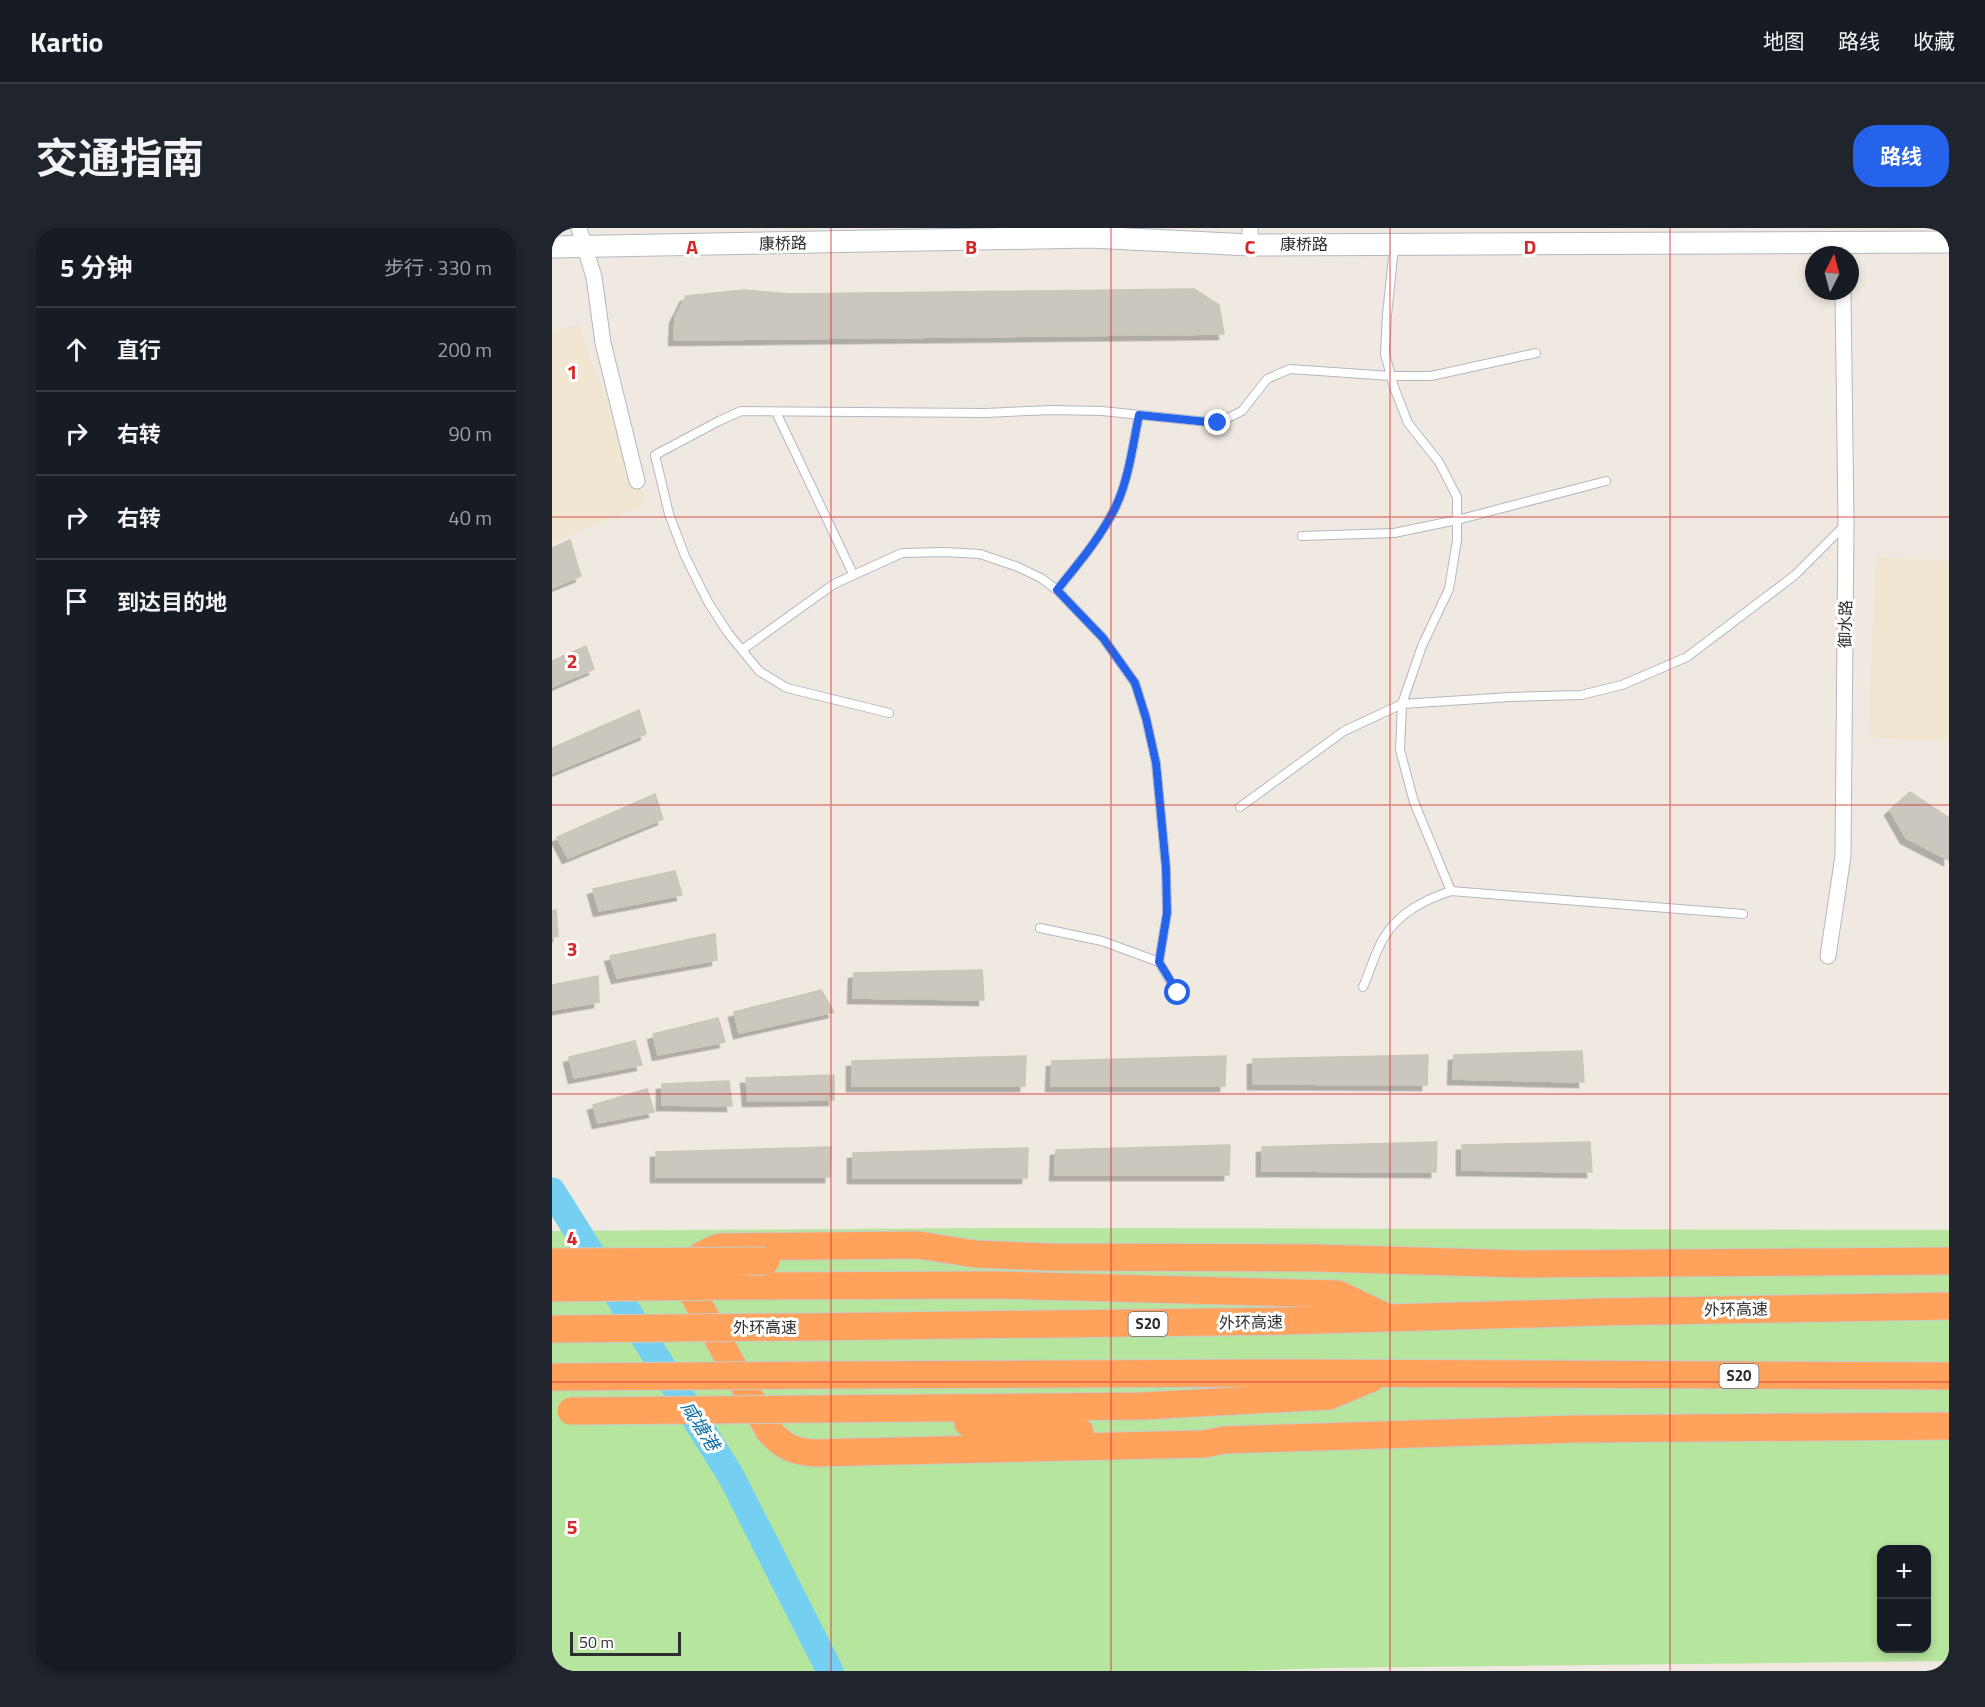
<!DOCTYPE html>
<html lang="zh">
<head>
<meta charset="utf-8">
<style>
  :root { --surface:#171b24; --page:#20242c; --text:#f1f3f6; --muted:#9ea1a6; --line:#363941; --accent:#2563eb }
  body { margin:0; font-family:"Titillium Web","Noto Sans SC",sans-serif; background:var(--page); color:var(--text) }
  .controls { position:absolute; right:18px; bottom:18px; display:grid; overflow:hidden; border-radius:12px; box-shadow:0 3px 9px #0003 }
  .controls button { width:54px; height:54px; display:grid; place-items:center; padding:0; border:0; border-bottom:2px solid var(--line); background:var(--surface); color:var(--text); font:30px sans-serif }
  .compass { position:absolute; left:1253px; top:18px; width:54px; height:54px; border-radius:50%; background:var(--surface); box-shadow:0 3px 9px #0003; rotate:6deg }
  .scale { position:absolute; left:18px; bottom:15px; width:111px; box-sizing:border-box; padding-left:6px; border:3px solid #2e2e2e; border-top:0; font-size:16px; line-height:21px; white-space:nowrap; color:#2e2e2e; -webkit-text-stroke:4px #fff; paint-order:stroke }
  .stop { position:absolute; width:18px; height:18px; margin:-14px; border:4px solid #2563eb; border-radius:50%; background:#fff }
  .stop.end { background:#2563eb; border-color:#fff; box-shadow:0 2px 6px #0008 }
  .list { margin:0; padding:0; list-style:none }
  h2 { display:flex; justify-content:space-between; align-items:center; height:78px; margin:0; padding:0 24px; font-size:26px }
  h2 small { font-size:20px; font-weight:400; color:var(--muted) }
  .list li { display:grid; grid-template-columns:39px 1fr auto; gap:18px; align-items:center; box-sizing:border-box; height:84px; padding:0 24px; border-top:2px solid var(--line) }
  .list b { display:block; font-size:22px; white-space:nowrap }
  .list em { font-size:20px; font-style:normal; color:var(--muted) }
  .icon { flex:none; width:33px; height:33px; fill:none; stroke:currentColor; stroke-width:2; stroke-linecap:round; stroke-linejoin:round }
  .map { position:relative; flex:none; width:1397px; height:1443px; overflow:hidden; border-radius:24px }
  header { display:flex; align-items:center; gap:36px; box-sizing:border-box; height:84px; padding:0 30px; background:var(--surface); border-bottom:2px solid var(--line) }
  header strong { font-size:28px }
  nav { display:flex; gap:33px; margin-inline-start:auto; font-size:21px }
  .intro { display:flex; align-items:center; justify-content:space-between; box-sizing:border-box; height:144px; padding:0 36px }
  h1 { margin:0; font-size:42px }
  .button { padding:15px 27px; border-radius:24px; background:var(--accent); color:#fff; font-size:21px; font-weight:700 }
  main { display:flex; gap:36px; padding:0 36px }
  aside { flex:1; background:var(--surface); border-radius:24px; box-shadow:0 3px 9px #0003 }
  .map>svg:first-child { display:block }
  .education { fill:#f0e6d1 }
  .green { fill:#b6e59e; fill-rule:evenodd }
  .lines { fill:none; stroke-linecap:round; stroke-linejoin:round }
  .river { stroke:#75cff0; stroke-width:27 }
  .building { fill:#cbc7bf; stroke:#cbc5ba; stroke-width:1.5; filter:url(#shadow) }
  .lane-casing { stroke:#b4b7c1; stroke-width:10 }
  .street-casing { stroke:#b4b7c1; stroke-width:17 }
  .secondary-casing { stroke:#b4b7c1; stroke-width:23 }
  .highway-casing { stroke:#c9c9c9; stroke-width:29 }
  .lane { stroke:#fff; stroke-width:8 }
  .street { stroke:#fff; stroke-width:15 }
  .secondary { stroke:#fff; stroke-width:21 }
  .highway { stroke:#ffa35c; stroke-width:27 }
  .highway-bridge-casing { stroke:#c9c9c9; stroke-width:29; stroke-linecap:butt }
  .highway-bridge { stroke:#ffa35c; stroke-width:27 }
  .route { stroke:#2563eb; stroke-width:8 }
  .grid { fill:none; stroke:#d62828; stroke-width:1.5; stroke-opacity:0.55 }
  .labels { text-anchor:middle; stroke-width:6; stroke-linejoin:round; paint-order:stroke }
  .shield { fill:#fff; stroke:#6d6d6d; stroke-width:1.5 }
  .shield-label { font-size:15px; font-weight:bold; fill:#2e2e2e }
  .street-label { font-size:16px; fill:#2e2e2e; stroke:#fff }
  .water-label { font-size:18px; font-style:italic; fill:#0d6fa3; stroke:#fff }
  .grid-label { font-size:20px; text-anchor:middle; font-weight:bold; fill:#d62828; stroke:#fff; stroke-width:6; stroke-linejoin:round; paint-order:stroke }
</style>
</head>
<body>
<header>
<strong>Kartio</strong>
<nav><a>地图</a><a>路线</a><a>收藏</a></nav>
</header>
<div class="intro"><h1>交通指南</h1><a class="button">路线</a></div>
<main>
<aside>
<h2>5 分钟<small>步行 · 330 m</small></h2>
<ul class="list">
<li><svg class="icon" aria-label="ahead" viewBox="0 0 24 24"><path d="M12 20V5M6 11l6-6 6 6"/></svg><div><b>直行</b></div><em>200 m</em></li>
<li><svg class="icon" aria-label="right" viewBox="0 0 24 24"><path d="M7 20v-9h11M14 6l5 5-5 5"/></svg><div><b>右转</b></div><em>90 m</em></li>
<li><svg class="icon" aria-label="right" viewBox="0 0 24 24"><path d="M7 20v-9h11M14 6l5 5-5 5"/></svg><div><b>右转</b></div><em>40 m</em></li>
<li><svg class="icon" aria-label="arrive" viewBox="0 0 24 24"><path d="M6 21V4h12l-3 4 3 4H6"/></svg><div><b>到达目的地</b></div></li>
</ul>
</aside>
<div class="map">
<svg width="1397" height="1443" viewBox="0 0 1397 1443">
  <defs>
    <filter id="shadow"><feDropShadow dx="-5.5" dy="5.5" stdDeviation="0" flood-color="#0004"/></filter>
  </defs>
  <rect width="100%" height="100%" fill="#efe9e1"/>
  <path class="education" d="M26,95L94,275L0,315V105Z
    M1323,329L1397,333V513L1317,510Z"/>
  <path class="green" d="M444,1000L1397,1002V1433L772,1440L687,1443H0V1003ZM1330,1322H1374V1420H1330Z"/>
  <g class="lines">
    <path class="river" d="M0,963L179,1248L278,1443"/>
  </g>
  <path class="building" d="M642,61L667,77L672,106L122,112L123,90L134,68L192,62L237,66Z
    M18,312L29,348L0,360V320Z
    M34,418L42,441L0,459V433Z
    M87,482L94,506L0,545V520Z
    M1358,564L1397,590V632L1354,610L1338,582Z
    M103,566L111,591L16,630L5,609Z
    M123,643L130,667L47,683L41,661Z
    M4,682L6,708L0,709V683Z
    M163,706L165,732L65,750L58,728Z
    M430,742L432,772L301,770L302,745Z
    M46,748L47,774L0,782V757Z
    M269,762L282,784L187,805L182,784Z
    M166,790L173,814L106,827L101,806Z
    M83,813L90,837L22,850L17,829Z
    M1030,823L1032,854L901,851L902,827Z
    M876,827L875,857L701,856V831Z
    M474,828L473,858H300V833Z
    M674,828L673,858H499L500,833Z
    M282,847V872L196,873L194,850Z
    M177,853L180,878L110,877V856Z
    M95,861L102,884L46,895L41,877Z
    M885,914L884,944L710,943V919Z
    M1038,914L1040,944L910,942V917Z
    M678,917L677,947H503L504,922Z
    M279,919L278,949H104V924Z
    M476,920L475,950H301V925Z"/>
  <g class="lines">
    <defs>
      <path id="lane" d="M842,19L835,87L833,126L842,159L856,195L887,234L905,269V312L897,361L870,418L850,476L848,522L862,574L899,663
        M224,184L301,346
        M750,308L842,305L905,292L1054,253
        M505,362C527,335 549,309 564,278C577,250 581,216 587,187
        M190,422L282,356L350,325L392,324L428,326L466,339L489,350L505,362L551,410L583,455L594,490L604,535L614,640L615,685L607,734
        M337,485L235,460L207,443L176,405L156,374L133,328L117,286L103,227L167,193L189,183L433,185L499,182L550,183L666,195L690,183L715,151L738,141L839,148H879L984,125
        M688,579L792,503L850,476L958,469L1029,467L1070,457L1135,429L1243,347L1293,297
        M488,700L550,713L607,734L625,765
        M811,759C818,743 823,725 831,711C846,685 872,672 899,663L1191,686"/>
      <path id="street" d="M27,0L42,49L51,115L85,253
        M698,17V0
        M1276,728L1291,628L1294,296L1291,63"/>
      <path id="secondary" d="M0,19L538,9L698,17L1397,14"/>
      <path id="highway" d="M1397,1033L968,1036L764,1030L498,1029L423,1026L366,1017L168,1019C144,1027 137,1033 137,1059L217,1203C232,1219 240,1223 262,1225L652,1216L672,1212L1024,1201L1397,1198
        M187,1058L444,1057L786,1066L834,1089
        M258,1099L733,1093L1047,1084L1397,1078
        M286,1147L733,1145L1397,1148
        M259,1181L591,1178L777,1168L820,1150
        M416,1195L528,1204"/>
    </defs>
    <use href="#lane" class="lane-casing"/>
    <use href="#street" class="street-casing"/>
    <use href="#secondary" class="secondary-casing"/>
    <use href="#highway" class="highway-casing"/>
    <use href="#lane" class="lane"/>
    <use href="#street" class="street"/>
    <use href="#secondary" class="secondary"/>
    <use href="#highway" class="highway"/>
    <defs>
      <path id="highway-bridge" d="M0,1034L214,1033
        M0,1060L187,1058
        M0,1101L258,1099
        M0,1149L286,1147
        M19,1183L259,1181"/>
    </defs>
    <use href="#highway-bridge" class="highway-bridge-casing"/>
    <use href="#highway-bridge" class="highway-bridge"/>
  </g>
  <g class="lines">
    <path class="route" d="M626,765L607,734L615,685L614,640L604,535L594,490L583,455L551,410L505,362C526,336 549,309 564,278C577,250 581,216 587,187L666,195"/>
  </g>
  <path class="grid" d="M279,0V1443M559,0V1443M838,0V1443M1118,0V1443M0,289H1397M0,577H1397M0,866H1397M0,1154H1397"/>
  <g class="labels">
    <g class="shield">
      <rect x="576.5" y="1084" width="39" height="24" rx="4.5"/>
      <rect x="1167.5" y="1136" width="39" height="24" rx="4.5"/>
    </g>
    <g class="shield-label">
      <text x="596" y="1101">S20</text>
      <text x="1187" y="1153">S20</text>
    </g>
    <g class="street-label">
      <text transform="translate(231 15) rotate(-1)" y="6">康桥路</text>
      <text x="752" y="22">康桥路</text>
      <text transform="translate(1293 396) rotate(-89)" y="6">御水路</text>
      <text transform="translate(1184 1081) rotate(-1)" y="6">外环高速</text>
      <text transform="translate(699 1094) rotate(-1)" y="6">外环高速</text>
      <text x="213" y="1105">外环高速</text>
    </g>
    <g class="water-label">
      <text transform="translate(148 1198) rotate(58)" y="6">咸塘港</text>
    </g>
  </g>
  <g class="grid-label">
    <text x="140" y="26">A</text>
    <text x="419" y="26">B</text>
    <text x="698" y="26">C</text>
    <text x="978" y="26">D</text>
    <text x="20" y="151">1</text>
    <text x="20" y="440">2</text>
    <text x="20" y="728">3</text>
    <text x="20" y="1017">4</text>
    <text x="20" y="1306">5</text>
  </g>
</svg>
<div class="controls">
<button>+</button>
<button>−</button>
</div>
<svg class="compass" viewBox="-18 -18 36 36"><path d="M0-13l5 13h-10z" fill="#e53935"/><path d="M0 13l5-13h-10z" fill="#9ea1a6"/></svg>
<div class="scale">50 m</div>
<div class="stop" style="left:626px;top:765px"></div>
<div class="stop end" style="left:666px;top:195px"></div>
</div>
</main>
</body>
</html>
